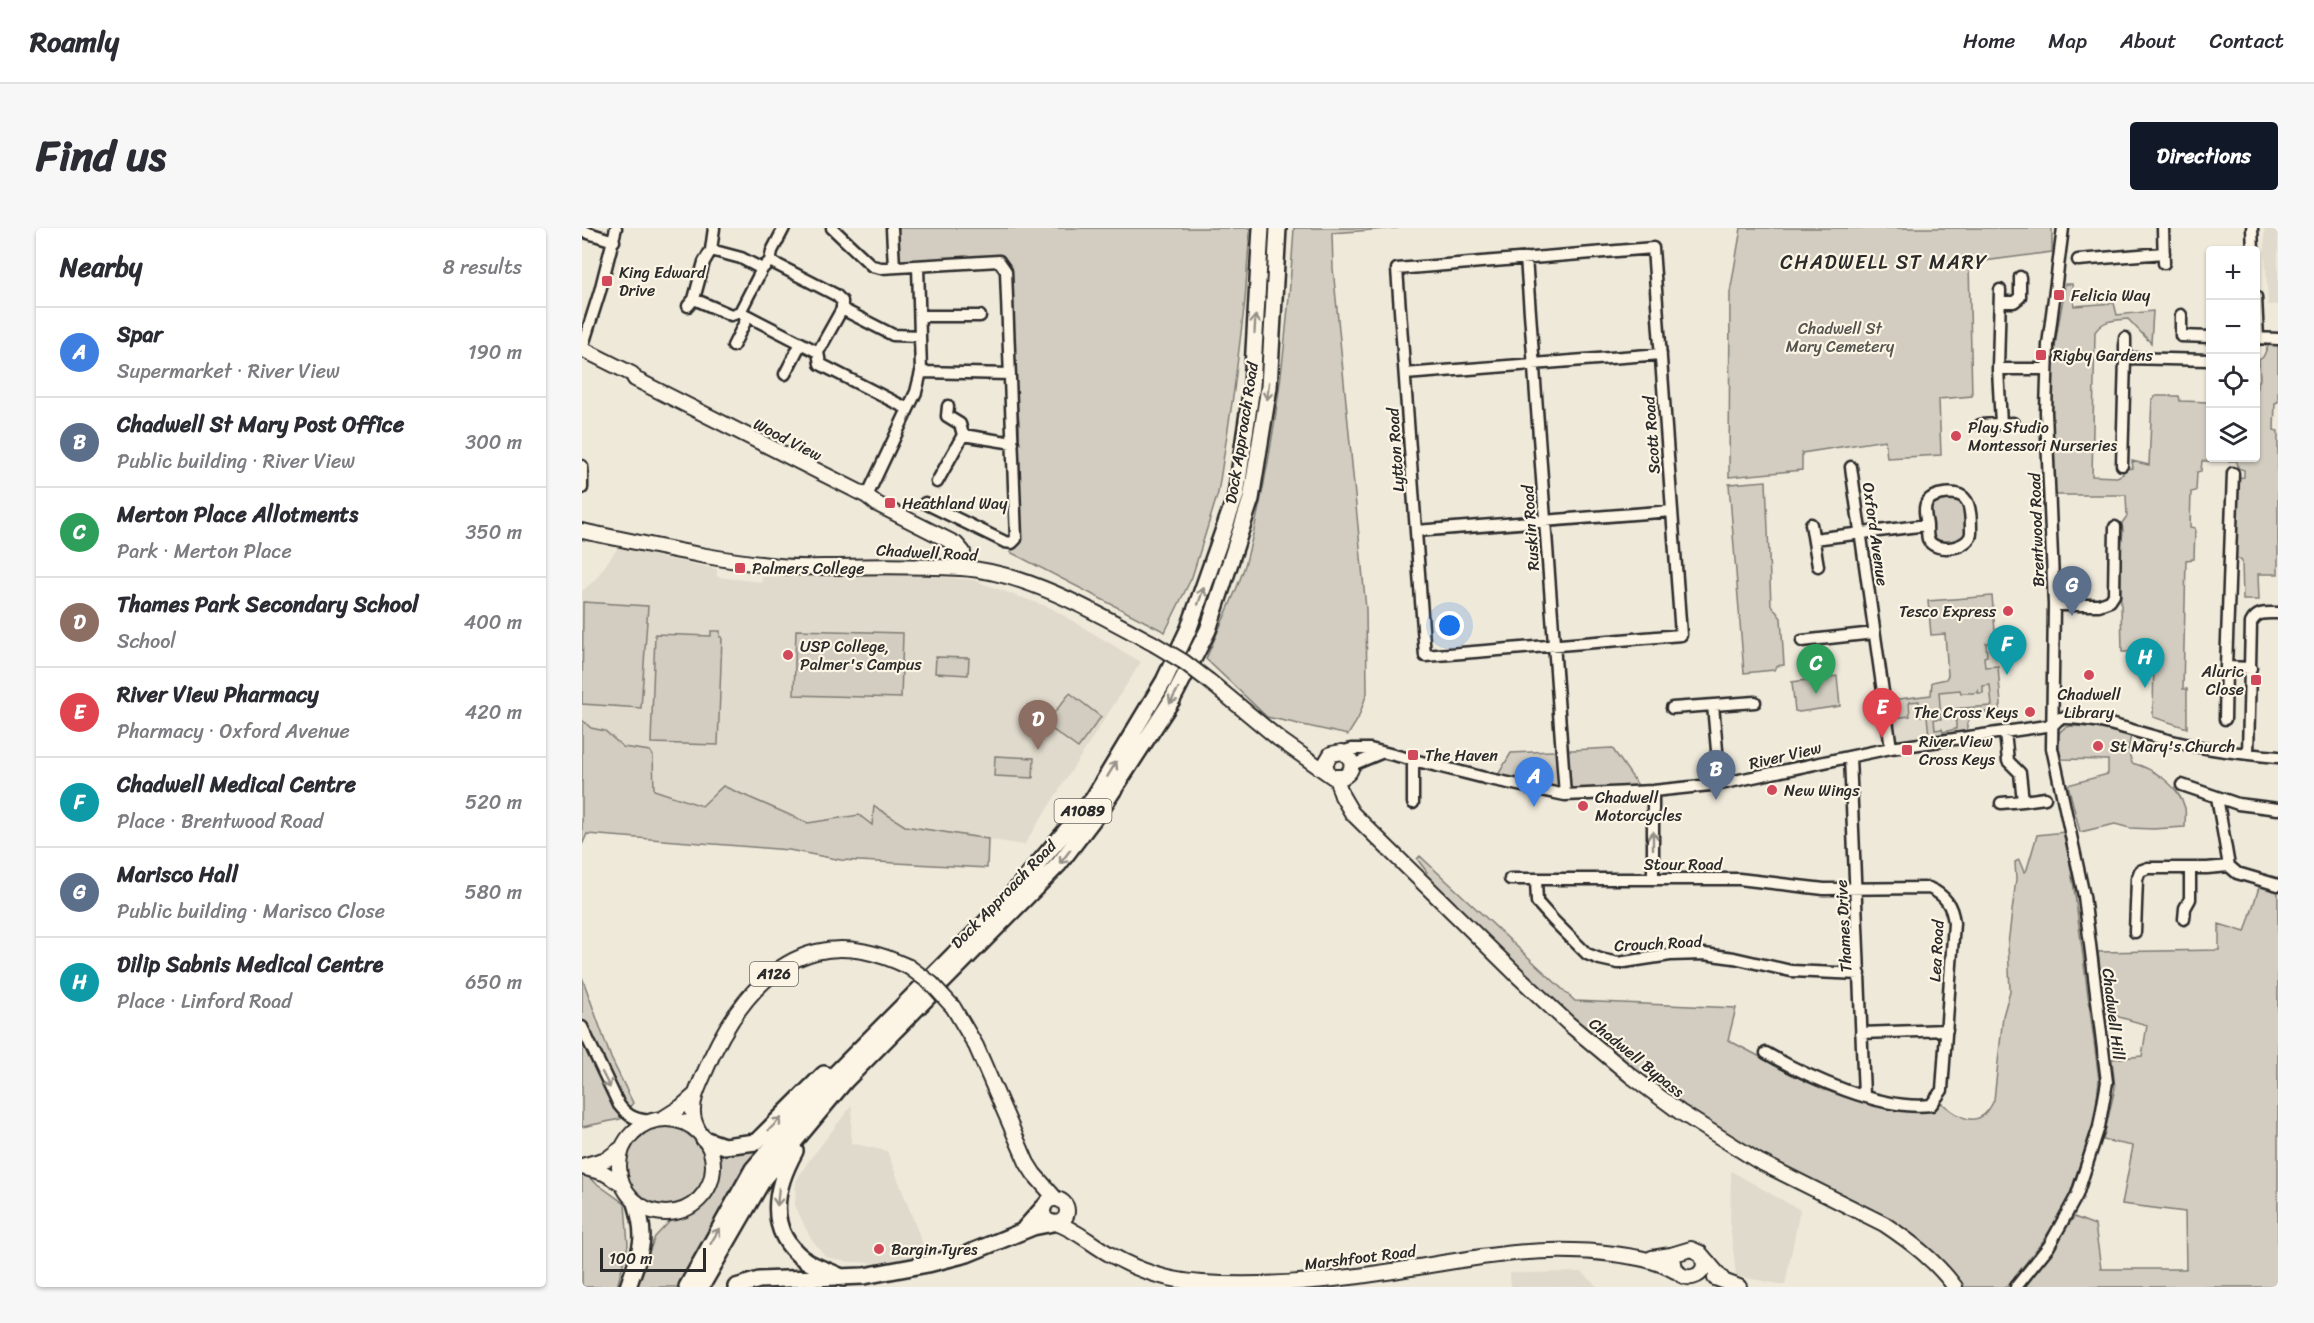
<!DOCTYPE html>
<html lang="en">
<head>
<meta charset="utf-8">
<style>
  :root { --surface:#fff; --page:#f7f7f7; --text:#2b2b33; --muted:#7c7c81; --line:#e1e1e2; --accent:#111827 }
  body { margin:0; font-family:Sriracha,sans-serif; background:var(--page); color:var(--text) }
  .controls { position:absolute; right:18px; top:18px; display:grid; overflow:hidden; border-radius:6px; box-shadow:0 2px 4px #0004 }
  .controls button { width:54px; height:54px; display:grid; place-items:center; padding:0; border:0; border-bottom:2px solid var(--line); background:var(--surface); color:var(--text); font:30px sans-serif }
  .scale { position:absolute; left:18px; bottom:15px; width:106px; box-sizing:border-box; padding-left:6px; border:3px solid #2b2b2b; border-top:0; font-size:16px; line-height:21px; white-space:nowrap; color:#2b2b2b; -webkit-text-stroke:4px #fcf5e5; paint-order:stroke }
  .you { position:absolute; left:868px; top:398px; width:21px; height:21px; margin:-15px; border:4px solid #fff; border-radius:50%; background:#1a73e8; box-shadow:0 0 0 9px #1a73e833 }
  .badge { display:grid; place-items:center; width:39px; height:39px; border-radius:50%; background:var(--accent); color:#fff; font-size:20px; font-weight:700 }
  .pin { position:absolute; translate:-50% -50px; filter:drop-shadow(0 2px 3px #0008) }
  .pin::after { content:''; position:absolute; top:32px; width:21px; height:18px; background:inherit; clip-path:polygon(0 0,100% 0,50% 100%) }
  .list { margin:0; padding:0; list-style:none }
  h2 { display:flex; justify-content:space-between; align-items:center; height:78px; margin:0; padding:0 24px; font-size:26px }
  h2 small { font-size:20px; font-weight:400; color:var(--muted) }
  .list li { display:grid; grid-template-columns:39px 1fr auto; gap:18px; align-items:center; box-sizing:border-box; height:90px; padding:0 24px; border-top:2px solid var(--line) }
  .list b { display:block; font-size:22px; white-space:nowrap }
  .list p { margin:0; font-size:20px; white-space:nowrap; color:var(--muted) }
  .list em { font-size:20px; font-style:normal; color:var(--muted) }
  .icon { flex:none; width:33px; height:33px; fill:none; stroke:currentColor; stroke-width:2; stroke-linecap:round; stroke-linejoin:round }
  .map { position:relative; flex:none; width:1696px; height:1059px; overflow:hidden; border-radius:6px }
  header { display:flex; align-items:center; gap:36px; box-sizing:border-box; height:84px; padding:0 30px; background:var(--surface); border-bottom:2px solid var(--line) }
  header strong { font-size:28px }
  nav { display:flex; gap:33px; margin-inline-start:auto; font-size:21px }
  .intro { display:flex; align-items:center; justify-content:space-between; box-sizing:border-box; height:144px; padding:0 36px }
  h1 { margin:0; font-size:42px }
  .button { padding:15px 27px; border-radius:6px; background:var(--accent); color:#fff; font-size:21px; font-weight:700 }
  main { display:flex; gap:36px; padding:0 36px }
  aside { flex:1; background:var(--surface); border-radius:6px; box-shadow:0 2px 4px #0004 }
  .map>svg:first-child { display:block }
  .built { fill:#e0dacc }
  .green { fill:#d2cdc0; stroke:#7e7c76; stroke-width:1.5; fill-rule:evenodd }
  .lines { fill:none; stroke-linecap:round; stroke-linejoin:round }
  .minor-casing { stroke:#2b2b2b; stroke-width:15 }
  .major-casing { stroke:#2b2b2b; stroke-width:18 }
  .highway-casing { stroke:#2b2b2b; stroke-width:20 }
  .minor { stroke:#fcf5e5; stroke-width:10 }
  .major { stroke:#fcf5e5; stroke-width:14 }
  .highway { stroke:#fcf5e5; stroke-width:15 }
  .major-bridge-casing { stroke:#2b2b2b; stroke-width:18; stroke-linecap:butt }
  .major-bridge { stroke:#fcf5e5; stroke-width:14 }
  .oneway { stroke:#949088 }
  .poi-dot { fill:#d1495b; stroke:#fcf5e5; stroke-width:2 }
  .labels { text-anchor:middle; stroke-width:4.5; stroke-linejoin:round; paint-order:stroke }
  .shield { fill:#fcf5e5; stroke:#6a6863; stroke-width:1.5 }
  .shield-label { font-size:15px; font-weight:bold; fill:#2b2b2b }
  .poi-label { font-size:16px; fill:#2b2b2b; stroke:#fcf5e5; text-anchor:start }
  .park-label { font-size:16px; fill:#555450; stroke:#fcf5e5 }
  .street-label { font-size:16px; fill:#2b2b2b; stroke:#fcf5e5 }
  .quarter-label { font-size:20px; letter-spacing:1.5px; fill:#2b2b2b; stroke:#fcf5e5 }
</style>
</head>
<body>
<header>
<strong>Roamly</strong>
<nav><a>Home</a><a>Map</a><a>About</a><a>Contact</a></nav>
</header>
<div class="intro"><h1>Find us</h1><a class="button">Directions</a></div>
<main>
<aside>
<h2>Nearby<small>8 results</small></h2>
<ul class="list">
<li><span class="badge" style="background:#3f7fe0">A</span><div><b>Spar</b><p>Supermarket · River View</p></div><em>190 m</em></li>
<li><span class="badge" style="background:#5c6f8a">B</span><div><b>Chadwell St Mary Post Office</b><p>Public building · River View</p></div><em>300 m</em></li>
<li><span class="badge" style="background:#2e9e5b">C</span><div><b>Merton Place Allotments</b><p>Park · Merton Place</p></div><em>350 m</em></li>
<li><span class="badge" style="background:#8d6e63">D</span><div><b>Thames Park Secondary School</b><p>School</p></div><em>400 m</em></li>
<li><span class="badge" style="background:#e0444e">E</span><div><b>River View Pharmacy</b><p>Pharmacy · Oxford Avenue</p></div><em>420 m</em></li>
<li><span class="badge" style="background:#0f9aa8">F</span><div><b>Chadwell Medical Centre</b><p>Place · Brentwood Road</p></div><em>520 m</em></li>
<li><span class="badge" style="background:#5c6f8a">G</span><div><b>Marisco Hall</b><p>Public building · Marisco Close</p></div><em>580 m</em></li>
<li><span class="badge" style="background:#0f9aa8">H</span><div><b>Dilip Sabnis Medical Centre</b><p>Place · Linford Road</p></div><em>650 m</em></li>
</ul>
</aside>
<div class="map">
<svg width="1696" height="1059" viewBox="0 0 1696 1059">
  <rect width="100%" height="100%" fill="#efe9da"/>
  <filter id="ink" filterUnits="userSpaceOnUse"><feTurbulence type="fractalNoise" baseFrequency=".0167" numOctaves="2"/><feDisplacementMap in="SourceGraphic" scale="12" xChannelSelector="R" yChannelSelector="G"/><feConvolveMatrix kernelMatrix="1 2 1 2 8 2 1 2 1" color-interpolation-filters="sRGB"/></filter>
  <g filter="url(#ink)">
    <path class="built" d="M1682,0H1696V77H1686Z
      M37,318L77,329L135,341V349L180,354V349L271,346L348,348L391,352L469,380L559,434L442,617L322,598L292,579L290,598L277,587L226,595L141,558L120,579L72,562L71,528L68,523L41,520L23,503L9,500L0,492V363L13,352Z
      M1410,368L1419,477L1417,481L1390,487L1385,495V504L1315,513L1309,472L1349,467L1350,454L1364,451L1366,447L1363,406L1349,407L1346,373Z
      M270,877L269,915L305,923L345,1027L299,1035L268,1034L244,1029L228,1009L213,978L214,953L226,934Z
      M1149,943L1218,982L1203,1057L1154,1048L1148,996Z
      M1000,1044L1016,1059H929L928,1045Z"/>
    <path class="green" d="M314,0H668L663,72L652,162L636,265L610,349L583,404L428,324L438,315L437,193L432,152L427,38L421,30L319,35L315,31Z
      M712,0H817L750,5L751,40L784,381L785,465L776,491L766,507L685,489L624,431C636,401 655,365 664,334C693,225 705,112 712,0Z
      M1159,0H1470V24L1387,35L1390,168L1357,171L1359,227L1305,230L1303,212L1220,225V242L1147,249L1148,65Z
      M1483,56H1490L1492,78L1532,75L1535,87L1571,83L1569,115L1546,91C1531,92 1521,92 1513,104L1510,248L1535,249L1541,246L1542,241L1551,240L1550,233L1567,237L1570,171L1574,168H1597L1598,173L1627,174L1628,230H1674C1674,212 1669,164 1678,151L1677,132L1681,129L1688,114H1696V174L1693,175L1692,202L1696,203V346H1676L1677,372H1661L1660,333L1653,329L1655,250L1662,249V242L1656,240L1655,233H1620L1619,243L1615,244L1614,263L1609,264L1608,299L1613,300L1612,331L1604,332L1601,461H1605V500L1571,489L1572,424H1540L1538,329L1541,303L1540,295L1545,288L1544,267H1474L1472,263C1470,216 1467,167 1473,120C1475,98 1481,77 1483,56Z
      M1184,253L1189,377L1199,390L1202,437L1194,438L1192,442L1162,445L1147,256Z
      M1381,268L1388,312L1351,317L1346,271Z
      M1410,368L1414,414L1404,415L1405,428L1402,429L1403,439L1416,438L1419,477L1417,481L1390,487L1385,495V504L1347,508L1345,488H1338L1337,473L1327,474L1328,488L1312,490L1309,472L1349,467L1350,454L1364,451L1366,447L1363,406L1349,407L1346,373ZM1408,457L1410,478L1367,481L1368,491L1374,490V501L1361,504L1360,501L1353,502L1352,491H1359L1357,464L1378,462L1379,465H1393L1396,462V465H1401V458Z
      M1,374L66,378L59,480L0,476Z
      M214,402L321,405L319,470L212,467Z
      M129,403H138V409H140L136,517L69,515L73,406L129,408Z
      M354,429L387,430L386,447L353,445Z
      M1255,448L1258,478L1217,484L1213,483L1210,454Z
      M488,465L519,489L496,520L463,496Z
      M0,492L9,500L23,503L41,519L68,523L71,528L72,562L120,578L141,558L226,595L277,587L290,597L292,578L323,598L406,611L405,640L259,632L207,622L5,606L0,617Z
      M1489,498L1528,500L1549,507L1546,522L1550,535C1570,540 1597,557 1603,580C1604,585 1603,593 1603,599L1571,601L1548,600L1533,596L1498,604L1486,557L1526,546V532L1480,531L1477,523L1476,506L1482,500Z
      M1030,520L1060,563L983,567L913,552L929,525Z
      M413,528L452,530L451,550L412,548Z
      M1483,604L1493,667L1517,852L1512,895L1484,977L1461,1013L1425,1059H1382L1378,1053L1374,1055L1345,1021L1306,991L1178,929L1052,844L992,793L843,646L845,644L835,631L838,628L993,773L1154,780L1146,812L1186,833L1229,850L1337,879L1354,870C1374,888 1397,906 1412,872L1421,788L1428,763L1426,716L1434,651L1433,634L1437,632L1442,644L1445,641L1455,607Z
      M1678,656L1696,661V1059H1443L1492,989L1513,997L1519,1041H1604L1603,984L1540,976L1551,918L1521,912L1533,860L1530,831L1560,828L1565,797L1523,785L1516,724L1637,722V696L1663,704Z
      M0,749L29,830L51,875L38,891L0,899Z
      M41 938a42 42 0 1 1 84 0a42 42 0 1 1-84 0Z
      M178,913L184,915L102,1059H53L73,1009L90,991L120,977L133,961L136,929L147,922Z
      M0,945L43,976L46,1017L35,1059H0Z"/>
    <g class="lines">
      <defs>
        <path id="minor" d="M250,0L290,38L299,40L417,33L424,43L434,311L430,315L423,314L343,275
          M310,0L312,39
          M1581,0L1582,35
          M1670,0L1671,22
          M0,3L32,13
          M1071,20L1099,407L843,428L815,41Z
          M129,22L159,30L180,41
          M944,30L983,567
          M1496,32L1582,25
          M188,33L254,67L260,73V81L236,124
          M1418,62L1416,141L1419,196
          M1674,69L1676,111
          M112,71L149,87L158,84L166,88L236,124L238,136L326,181
          M1418,74H1432L1438,69V49
          M106,78L112,71L122,34L129,22L132,0
          M260,81L311,107L338,108
          M158,84L180,41L188,33L190,23L202,0
          M1599,87V108L1628,109
          M338,88H398
          M1674,110L1696,111
          M151,118L166,88
          M0,120L18,63L34,0
          M1543,130V110
          M1416,141H1464
          M339,144L428,146
          M203,146L219,115
          M823,146L1079,126
          M1398,197L1431,195
          M381,207L431,215
          M1540,237L1543,130L1628,132
          M0,238V260
          M1269,239L1309,520
          M1651,245L1644,439L1669,440
          M355,254L381,207L378,196L365,188L366,178
          M285,268L334,164L339,144L336,38
          M1229,296L1236,338
          M834,303L1090,283
          M1232,311L1345,297C1344,290 1341,280 1345,274C1351,265 1376,262 1383,271C1389,277 1389,294 1389,303C1391,320 1353,327 1346,311C1345,307 1345,301 1345,297
          M1472,377H1517L1528,373L1532,367L1533,299
          M1220,413L1292,405
          M1131,477L1138,556
          M1090,480L1173,474
          M1643,491L1644,439
          M1471,497L1478,490C1516,489 1549,503 1586,512C1621,521 1660,526 1696,529
          M1423,504L1426,533L1438,545L1441,573L1463,570
          M760,524L769,521H788L903,550L983,567L1071,563L1138,556L1309,520L1471,497
          M1666,526L1669,395C1675,383 1684,385 1696,385
          M1268,529L1282,867
          M831,532V575
          M770,537L799,525
          M1600,557L1656,576L1696,581
          M1635,569L1647,638L1655,645L1696,657
          M1419,575L1441,573
          M928,651H1157L1242,661L1347,660C1363,667 1370,677 1372,695L1360,862L1349,877C1299,883 1226,849 1184,825
          M1071,651V563
          M954,652L955,674L971,692L1005,726L1018,731L1036,735L1088,727L1122,726L1152,730L1209,743L1278,746
          M1602,691L1603,680L1608,671V641
          M1553,704L1555,651L1558,643L1566,640H1625L1647,638
          M0,799L37,877C46,889 55,892 70,893
          M1279,805L1365,802
          M1434,1059L1467,1018L1495,967L1517,899L1525,854L1502,668L1470,520L1472,377L1464,184L1466,117L1481,0"/>
        <path id="major" d="M0,121L50,146L53,151L285,268L295,276L374,316L381,324L380,340
          M0,303C65,316 130,332 197,338C216,340 237,339 256,339C297,338 338,338 379,340C442,343 517,386 572,416
          M627,453L697,511L751,549H761C773,543 772,530 760,524L749,526L743,536L746,545
          M754,550L760,568L770,585L938,750L987,796L1048,847L1098,884L1176,933L1302,996C1329,1014 1354,1033 1373,1059
          M371,779L394,818L445,935L452,946L473,970
          M37 938a47 47 0 1 1 94 0a47 47 0 1 1-94 0Z
          M80,891L99,879L114,866
          M119,907C115,900 111,894 111,885C110,871 117,858 122,846C142,797 178,738 234,724C267,716 297,725 327,739
          M0,938L25,931L40,920
          M0,939L22,945L39,955
          M461 983a12 12 0 1 1 24 0a12 12 0 1 1-24 0Z
          M474,995C495,1002 510,1017 529,1027C557,1043 588,1053 620,1055C682,1059 749,1053 811,1043C889,1031 951,1016 1032,1026C1054,1029 1074,1032 1093,1043
          M1070,1030L1089,1027L1109,1021L1118,1025L1142,1053
          M1092,1035C1095,1059 1132,1050 1119,1027
          M1133,1050L1157,1059"/>
        <path id="highway" d="M122,911L142,918L174,914L242,846
          M213,923C193,959 183,1003 223,1032C234,1040 249,1043 261,1050
          M443,1000L461,980
          M46,1059C58,1023 66,1013 54,975
          M105,1059L171,941L255,844L422,676L511,571L582,453L607,400L654,267L670,158L679,0
          M119,1059L182,950L263,853L477,636L519,581L590,472L626,402L669,271L687,159L696,0
          M154,1059L177,1052L282,1048L346,1036L385,1026L451,999L471,995"/>
      </defs>
      <use href="#minor" class="minor-casing"/>
      <use href="#major" class="major-casing"/>
      <use href="#highway" class="highway-casing"/>
      <use href="#minor" class="minor"/>
      <use href="#major" class="major"/>
      <use href="#highway" class="highway"/>
      <defs>
        <path id="major-bridge" d="M572,416L602,434L627,453
          M327,739L350,756L371,779"/>
      </defs>
      <use href="#major-bridge" class="major-bridge-casing"/>
      <use href="#major-bridge" class="major-bridge"/>
    </g>
    <defs><path id="oneway-shaft" d="M-6 0H5M1.5-3L5.5 0L1.5 3" fill="none" stroke-width="1.6" stroke-linecap="round" stroke-linejoin="round" transform="scale(1.5)"/></defs>
    <g class="oneway">
      <use href="#oneway-shaft" transform="translate(673 96) rotate(-87)"/>
      <use href="#oneway-shaft" transform="translate(686 163) rotate(97)"/>
      <use href="#oneway-shaft" transform="translate(619 368) rotate(-71)"/>
      <use href="#oneway-shaft" transform="translate(592 468) rotate(119)"/>
      <use href="#oneway-shaft" transform="translate(530 541) rotate(-59)"/>
      <use href="#oneway-shaft" transform="translate(1071 612) rotate(-90)"/>
      <use href="#oneway-shaft" transform="translate(483 629) rotate(127)"/>
      <use href="#oneway-shaft" transform="translate(24 852) rotate(63)"/>
      <use href="#oneway-shaft" transform="translate(193 896) rotate(-44)"/>
      <use href="#oneway-shaft" transform="translate(196 969) rotate(95)"/>
      <use href="#oneway-shaft" transform="translate(133 1008) rotate(-60)"/>
    </g>
  </g>
  <g class="poi-dot">
    <rect x="19" y="47" width="12" height="12" rx="3"/>
    <rect x="1471" y="61" width="12" height="12" rx="3"/>
    <rect x="1453" y="121" width="12" height="12" rx="3"/>
    <circle cx="1374" cy="208" r="6"/>
    <rect x="302" y="269" width="12" height="12" rx="3"/>
    <rect x="152" y="334" width="12" height="12" rx="3"/>
    <circle cx="1426" cy="383" r="6"/>
    <circle cx="206" cy="427" r="6"/>
    <circle cx="1507" cy="447" r="6"/>
    <rect x="1668" y="446" width="12" height="12" rx="3"/>
    <circle cx="1448" cy="484" r="6"/>
    <circle cx="1516" cy="518" r="6"/>
    <rect x="1319" y="516" width="12" height="12" rx="3"/>
    <rect x="825" y="521" width="12" height="12" rx="3"/>
    <circle cx="1190" cy="562" r="6"/>
    <circle cx="1001" cy="578" r="6"/>
    <circle cx="297" cy="1021" r="6"/>
  </g>
  <g class="labels">
    <g class="shield">
      <rect x="472.5" y="571" width="57" height="24" rx="4.5"/>
      <rect x="168" y="734" width="48" height="24" rx="4.5"/>
    </g>
    <g class="shield-label">
      <text x="501" y="588">A1089</text>
      <text x="192" y="751">A126</text>
    </g>
    <g class="poi-label">
      <text x="37" y="50">King Edward<tspan x="37" dy="18">Drive</tspan></text>
      <text x="1489" y="73">Felicia Way</text>
      <text x="1471" y="133">Rigby Gardens</text>
      <text x="1386" y="205">Play Studio<tspan x="1386" dy="18">Montessori Nurseries</tspan></text>
      <text x="320" y="281">Heathland Way</text>
      <text x="170" y="346">Palmers College</text>
      <text x="1414" y="389" text-anchor="end">Tesco Express</text>
      <text x="218" y="424">USP College,<tspan x="218" dy="18">Palmer's Campus</tspan></text>
      <text x="1662" y="449" text-anchor="end">Aluric<tspan x="1662" dy="18">Close</tspan></text>
      <text x="1507" y="472" text-anchor="middle">Chadwell<tspan x="1507" dy="18">Library</tspan></text>
      <text x="1436" y="490" text-anchor="end">The Cross Keys</text>
      <text x="1337" y="519">River View<tspan x="1337" dy="18">Cross Keys</tspan></text>
      <text x="1528" y="524">St Mary's Church</text>
      <text x="843" y="533">The Haven</text>
      <text x="1202" y="568">New Wings</text>
      <text x="1013" y="575">Chadwell<tspan x="1013" dy="18">Motorcycles</tspan></text>
      <text x="309" y="1027">Bargin Tyres</text>
    </g>
    <g class="park-label">
      <text x="1258" y="106">Chadwell St<tspan x="1258" dy="18">Mary Cemetery</tspan></text>
    </g>
    <g class="street-label">
      <text transform="translate(659 205) rotate(-81)" y="6">Dock Approach Road</text>
      <text transform="translate(1069 207) rotate(-94)" y="6">Scott Road</text>
      <text transform="translate(206 211) rotate(27)" y="6">Wood View</text>
      <text transform="translate(813 222) rotate(-94)" y="6">Lytton Road</text>
      <text transform="translate(948 300) rotate(-94)" y="6">Ruskin Road</text>
      <text transform="translate(1454 302) rotate(-92)" y="6">Brentwood Road</text>
      <text transform="translate(1294 306) rotate(82)" y="6">Oxford Avenue</text>
      <text transform="translate(345 324) rotate(3)" y="6">Chadwell Road</text>
      <text transform="translate(1203 527) rotate(-13)" y="6">River View</text>
      <text x="1101" y="642">Stour Road</text>
      <text transform="translate(421 666) rotate(-46)" y="6">Dock Approach Road</text>
      <text transform="translate(1261 698) rotate(-93)" y="6">Thames Drive</text>
      <text transform="translate(1076 715) rotate(-3)" y="6">Crouch Road</text>
      <text transform="translate(1354 723) rotate(-87)" y="6">Lea Road</text>
      <text transform="translate(1532 786) rotate(83)" y="6">Chadwell Hill</text>
      <text transform="translate(1055 829) rotate(39)" y="6">Chadwell Bypass</text>
      <text transform="translate(778 1029) rotate(-7)" y="6">Marshfoot Road</text>
    </g>
    <g class="quarter-label">
      <text x="1302" y="41">CHADWELL ST MARY</text>
    </g>
  </g>
</svg>
<div class="controls">
<button>+</button>
<button>−</button>
<button><svg class="icon" aria-label="locate" viewBox="0 0 24 24"><circle cx="12" cy="12" r="6"/><path d="M12 2v4M12 18v4M2 12h4M18 12h4"/></svg></button>
<button><svg class="icon" aria-label="layers" viewBox="0 0 24 24"><path d="M12 4l9 5-9 5-9-5zM3 14l9 5 9-5"/></svg></button>
</div>
<div class="scale">100 m</div>
<div class="you"></div>
<div class="pin badge" style="left:952px;top:579px;background:#3f7fe0">A</div>
<div class="pin badge" style="left:1134px;top:572px;background:#5c6f8a">B</div>
<div class="pin badge" style="left:1234px;top:466px;background:#2e9e5b">C</div>
<div class="pin badge" style="left:456px;top:522px;background:#8d6e63">D</div>
<div class="pin badge" style="left:1300px;top:510px;background:#e0444e">E</div>
<div class="pin badge" style="left:1425px;top:447px;background:#0f9aa8">F</div>
<div class="pin badge" style="left:1490px;top:388px;background:#5c6f8a">G</div>
<div class="pin badge" style="left:1563px;top:460px;background:#0f9aa8">H</div>
</div>
</main>
</body>
</html>
